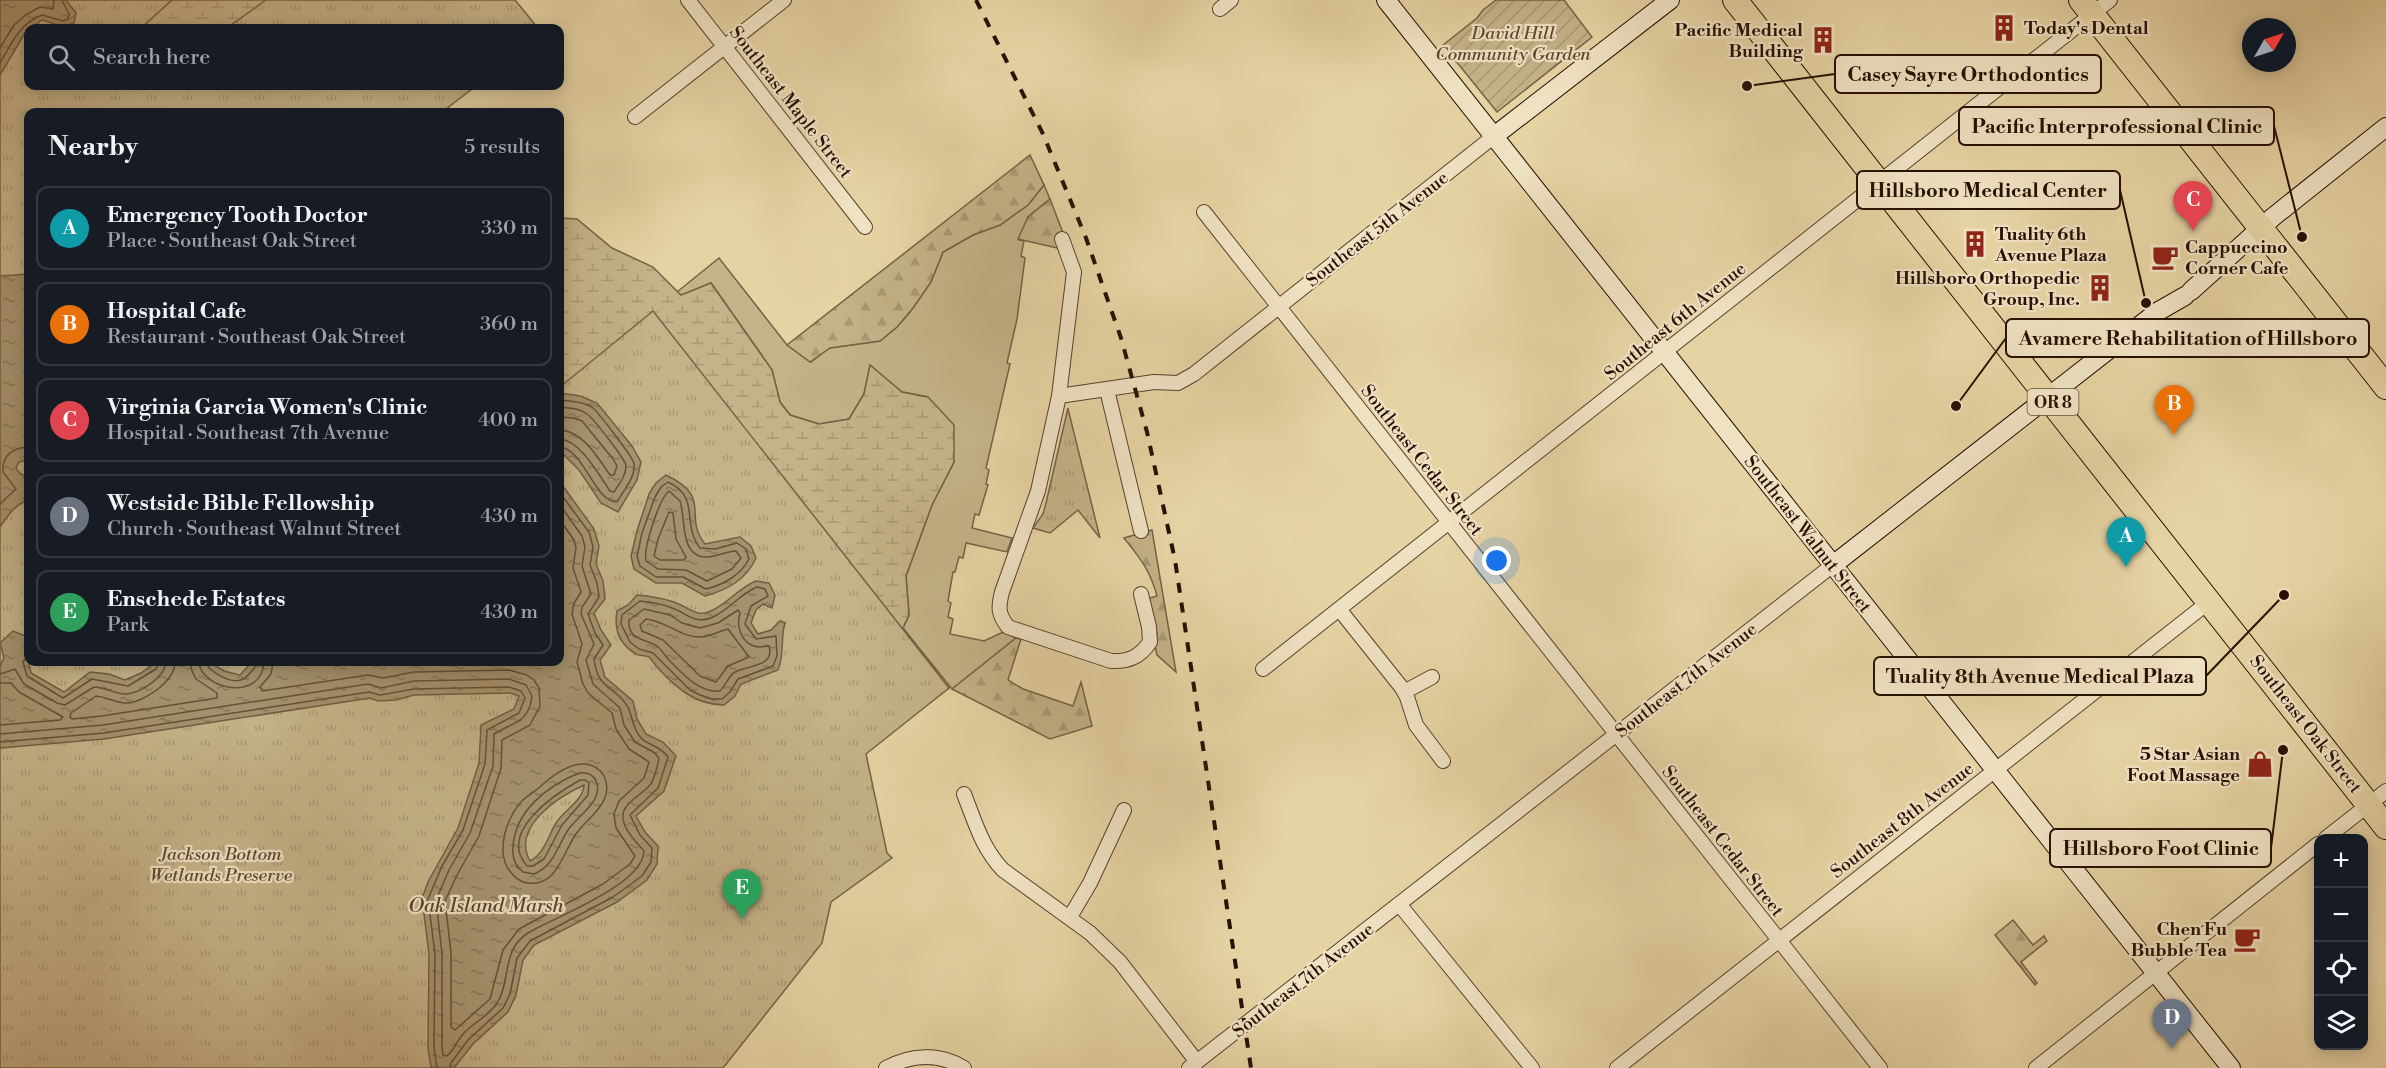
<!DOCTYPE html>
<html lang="en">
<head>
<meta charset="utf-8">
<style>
  :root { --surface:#171b24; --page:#20242c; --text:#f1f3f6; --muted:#9ea1a6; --line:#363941; --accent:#db2777 }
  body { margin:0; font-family:"Libre Bodoni",serif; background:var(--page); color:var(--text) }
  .controls { position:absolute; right:18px; bottom:18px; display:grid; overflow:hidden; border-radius:12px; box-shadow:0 3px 15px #0003 }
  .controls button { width:54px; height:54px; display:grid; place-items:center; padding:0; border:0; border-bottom:2px solid var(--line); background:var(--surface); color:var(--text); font:30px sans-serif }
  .compass { position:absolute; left:2242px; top:18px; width:54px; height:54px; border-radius:50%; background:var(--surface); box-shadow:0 3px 15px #0003; rotate:51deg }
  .you { position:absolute; left:1497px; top:561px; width:21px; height:21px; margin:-15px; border:4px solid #fff; border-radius:50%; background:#1a73e8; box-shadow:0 0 0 9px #1a73e833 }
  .badge { display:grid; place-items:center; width:39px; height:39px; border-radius:50%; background:var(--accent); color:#fff; font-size:20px; font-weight:700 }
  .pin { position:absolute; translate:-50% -50px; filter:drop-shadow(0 2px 3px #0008) }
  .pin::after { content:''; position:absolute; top:32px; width:21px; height:18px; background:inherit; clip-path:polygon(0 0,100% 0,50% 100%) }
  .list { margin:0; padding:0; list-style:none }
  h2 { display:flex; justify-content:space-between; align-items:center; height:78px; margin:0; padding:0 24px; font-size:26px }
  h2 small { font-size:20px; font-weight:400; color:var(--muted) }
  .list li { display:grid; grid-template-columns:39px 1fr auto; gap:18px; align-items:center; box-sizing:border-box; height:84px; margin:0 12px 12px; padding:0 12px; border:2px solid var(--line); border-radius:12px }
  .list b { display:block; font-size:22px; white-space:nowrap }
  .list p { margin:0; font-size:20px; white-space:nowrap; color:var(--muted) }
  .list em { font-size:20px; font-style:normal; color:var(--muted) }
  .icon { flex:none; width:33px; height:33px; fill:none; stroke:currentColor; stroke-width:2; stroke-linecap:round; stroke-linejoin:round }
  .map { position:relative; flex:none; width:2386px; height:1068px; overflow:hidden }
  .search { position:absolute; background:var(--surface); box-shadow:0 3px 15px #0003; left:24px; top:24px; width:540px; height:66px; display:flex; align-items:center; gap:15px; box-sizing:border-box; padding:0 21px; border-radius:12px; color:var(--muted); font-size:22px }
  .panel { position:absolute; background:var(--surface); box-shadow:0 3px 15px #0003; left:24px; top:108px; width:540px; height:558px; border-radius:12px }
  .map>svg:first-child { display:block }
  .grass { fill:#c5b288; stroke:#766146; stroke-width:1.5 }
  .forest { fill:url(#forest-firs); stroke:#766146; stroke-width:1.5 }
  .wetland { fill:url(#wetland-marsh); stroke:#766146; stroke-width:1.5 }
  .park { fill:url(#park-tufts); stroke:#766146; stroke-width:1.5 }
  .garden { fill:url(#garden-furrows); stroke:#766146; stroke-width:1.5 }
  .water { fill:url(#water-ripples); stroke:#725d43; stroke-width:1.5; fill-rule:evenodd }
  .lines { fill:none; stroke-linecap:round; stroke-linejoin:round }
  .shore { stroke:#665038; stroke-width:1.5 }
  .street-casing { stroke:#56412c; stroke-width:16 }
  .secondary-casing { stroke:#261004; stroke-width:20 }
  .highway-casing { stroke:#261004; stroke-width:26 }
  .street { stroke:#efe2c3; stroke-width:14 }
  .secondary { stroke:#efe2c3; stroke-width:18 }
  .highway { stroke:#e6d3a3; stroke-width:24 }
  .rail { stroke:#261004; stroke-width:4; stroke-dasharray:10 10; stroke-linecap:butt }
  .labels { text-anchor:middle; stroke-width:4.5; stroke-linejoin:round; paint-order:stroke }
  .shield { fill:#efe2c3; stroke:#624f3d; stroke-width:1.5 }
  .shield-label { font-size:16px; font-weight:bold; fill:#261004 }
  .poi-label { font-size:18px; font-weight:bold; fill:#261004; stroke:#efe2c3; text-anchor:end }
  .park-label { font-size:18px; font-style:italic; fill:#5e4932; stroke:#efe2c3 }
  .street-label { font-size:18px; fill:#261004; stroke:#efe2c3 }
  .water-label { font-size:20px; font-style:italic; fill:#59442e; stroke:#efe2c3 }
  .leader { fill:none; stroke:#261004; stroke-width:2 }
  .callout-dot { fill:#261004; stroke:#efe2c3; stroke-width:2 }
  .callout { fill:#efe2c3; stroke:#261004; stroke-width:2 }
  .callout-label { font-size:20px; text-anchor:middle; font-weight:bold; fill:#261004 }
</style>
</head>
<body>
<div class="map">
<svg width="2386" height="1068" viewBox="0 0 2386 1068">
  <defs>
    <pattern id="forest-firs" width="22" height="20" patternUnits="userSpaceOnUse" patternTransform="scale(1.5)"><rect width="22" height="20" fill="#c5b288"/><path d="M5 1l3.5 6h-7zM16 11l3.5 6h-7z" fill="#a99874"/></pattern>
    <pattern id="wetland-marsh" width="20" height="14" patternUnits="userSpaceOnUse" patternTransform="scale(1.5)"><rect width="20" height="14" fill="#c5b288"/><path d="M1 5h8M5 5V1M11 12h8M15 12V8" fill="none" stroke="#a99874"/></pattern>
    <pattern id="park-tufts" width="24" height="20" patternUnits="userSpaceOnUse" patternTransform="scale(1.5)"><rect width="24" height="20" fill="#c5b288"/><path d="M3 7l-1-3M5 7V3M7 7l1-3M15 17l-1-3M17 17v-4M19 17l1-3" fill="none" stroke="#a99874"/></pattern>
    <pattern id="garden-furrows" width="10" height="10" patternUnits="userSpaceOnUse" patternTransform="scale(1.5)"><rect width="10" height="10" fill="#c5b288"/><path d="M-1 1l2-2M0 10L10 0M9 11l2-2" fill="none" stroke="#a99874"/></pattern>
    <pattern id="water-ripples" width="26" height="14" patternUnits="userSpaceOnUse" patternTransform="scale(1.5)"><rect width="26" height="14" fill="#a5916d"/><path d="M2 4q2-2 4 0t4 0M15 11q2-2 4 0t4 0" fill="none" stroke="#867557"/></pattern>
  </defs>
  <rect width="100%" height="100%" fill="#e6d3a3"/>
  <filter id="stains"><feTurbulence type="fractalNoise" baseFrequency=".00333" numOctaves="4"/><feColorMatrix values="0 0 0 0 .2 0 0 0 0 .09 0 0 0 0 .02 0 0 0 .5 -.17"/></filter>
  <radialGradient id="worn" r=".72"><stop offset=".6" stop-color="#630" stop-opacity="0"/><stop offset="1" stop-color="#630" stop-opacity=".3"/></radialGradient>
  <path class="grass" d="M1044,185L1050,199L1028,217L1019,240L1024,241L1021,256L1025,258L1017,319L1007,363L1010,364L986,468L989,470L986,484L988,485L979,515L975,514L972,528L1012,538L1007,552L966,543L963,558L959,557L955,572H953L948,601L951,603L948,617L953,619L950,634L984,641L1003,632L1016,638L952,689L903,628L909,615L906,576L932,505L954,462L928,397L902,392L870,366L864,394L849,419L819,424L790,415L780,402L772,370L711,283L681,296L677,292L719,258L787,345L811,362L829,348L880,341L897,327L910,312L931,282L943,252L973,235L1000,225L1028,205Z"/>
  <path class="forest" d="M1030,155L1044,185L1028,205L1000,225L973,235L943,252L931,282L913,308L897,327L880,341L830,348L810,362L787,345Z
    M1050,199L1070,251L1018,239L1028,217Z
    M1152,530L1176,672L1157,655L1155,646L1157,634L1149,603L1150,598L1157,596C1150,570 1140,558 1124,538Z
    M1016,638L1021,639L1008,680L1023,689L1073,706L1081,682L1092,726L1050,739L952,689Z
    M2013,920L2033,945L2044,936L2047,941L2021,962L2037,983L2035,985L1995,935Z"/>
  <path class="wetland" d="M165,0H405L427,28H134Z
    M560,218L577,219L612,248L653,267L681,295L711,283L772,370L780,402L790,415L819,424L849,419L864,394L870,365L902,392L928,397L954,425V462L932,505L906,576L909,615L903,628L949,688L454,1068L584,920L560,393Z"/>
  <path class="park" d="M0,0H172L141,28H28V86H476L442,112H28V662H560V387L653,311L949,688L866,754L887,853L892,858L831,902L822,943L723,1068H0Z
    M266,0H515L538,28H227Z
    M1068,408V409L1100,538L1078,510L1050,533L1033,528L1043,514L1046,503Z"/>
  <path class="garden" d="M1496,0H1564L1592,37L1497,112L1443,45L1477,18L1483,10Z"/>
  <path class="water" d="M0,0H66L76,13L74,23L64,27L42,20L25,33L0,75Z
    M28,274V460L19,462L16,468L20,474L28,476V500C15,505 8,515 0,527V276Z
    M560,393L580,396L597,403L632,446L641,462L637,480L618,512L601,503L579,470L560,451Z
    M666,475C714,498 682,515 705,544L740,537L751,546L756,558C746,580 727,590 705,596L682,583H656L634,569L631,556L637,531L649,494L656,483Z
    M560,482L594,529L599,546L596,564L603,581L605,599L594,613L601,630L611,645L600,660L605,677L633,701L637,719L646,734L663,742L676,756L664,791L636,816L645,832L658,846L657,864L647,880L617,902L534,945L523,960L516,995L508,1012L473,1044L454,1068L431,1067L428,1048L429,954L422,898L429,880L458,828L479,763L481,725L514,709L519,696L510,693L414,695L396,700L378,701L370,698L104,739L0,748V666L4,658L0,643L13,631L28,637L27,655L31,673L64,692L90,672L109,674L125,680L141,673L156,662H209L224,671L240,675L252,662H560ZM584,785C583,801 564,810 556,823C548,836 545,853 530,861C511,827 558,797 584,785Z
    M756,581L769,583L775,595L772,608L763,604L756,610L751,623L758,634L771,630L780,621L785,623C780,639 785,653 778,670L741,684L735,696L724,705C696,705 676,688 658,668C655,665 652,660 649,657C645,655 639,656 636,654C619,644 614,628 617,611L628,605L637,595C649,596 662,598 674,602C689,607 696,619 713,610C729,602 739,588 756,581Z"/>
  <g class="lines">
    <path class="shore" d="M0,48L14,25L27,14L40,7L53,9L54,0
      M0,63C11,44 20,23 42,15L63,21L68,19L69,14L62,0
      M560,400C570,401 582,401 592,407C597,411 634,458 634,464C636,477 623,491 617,502C594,502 585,450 560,447
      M560,407C569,408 579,408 587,414C593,418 626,460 626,466C626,476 619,484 614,492L610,491C599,475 580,440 560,439
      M560,417L574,418L582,421L613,459L617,466L614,475H610C598,458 583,431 560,430
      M668,482C701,497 681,524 700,548L715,549L737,543L746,549L749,559C741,575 723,585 706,589L683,577H656L640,566L637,556L642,533L655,497L661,487Z
      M669,491L680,501C686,517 679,558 707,557C717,557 726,551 736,551L741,558L732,569L707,581L686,570L658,569L646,561C643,549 659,499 669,491Z
      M0,504L16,489L3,472C2,454 13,448 28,447
      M669,512L673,513L676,539L686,557L684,560H660L654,556L658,539Z
      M757,587L765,589L768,596L751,606L745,624L756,639L776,636L777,656L773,666L738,679L730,692L722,699H712L700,695L690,690L653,653L639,649L630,642L621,624L622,615L640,601C651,602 663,604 672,608C689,614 695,626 715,616C731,608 740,594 757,587Z
      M644,609L670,615L682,623L700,628L718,623L738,610L740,613C736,625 741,642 754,646C759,648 764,646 769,646C775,667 748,665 735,672C728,676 726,686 720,691C699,693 683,674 669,660C665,656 662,650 657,646C644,638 628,641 629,620Z
      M646,619C666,621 682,638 700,637C710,637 719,631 728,629L749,657L728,666L716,682L700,676L663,640L642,631L640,625Z
      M28,656L23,662L27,676L63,698L92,679L128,686L156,669L159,662
      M175,662C175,681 143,704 124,703C114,702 106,697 96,696L71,713L70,717L72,719L102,716L217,698V693L196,679L192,671L190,662
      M199,662C201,690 262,702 264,662
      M207,662L209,668C220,677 238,688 249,674C253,670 256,668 257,662
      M273,662L271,674L260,687L262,691L368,675L383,678L414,672L509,670L527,675L534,680L539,688L540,706L530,725L502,740L501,768L479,836L457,875L445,901L451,953V1027L455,1030L490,999L503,950L519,929L603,884L630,864L635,856L616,828L614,814L619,801L644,778L649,762L629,749L616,729L612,713L588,693L583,684L577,662L582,644L572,614L574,603L581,592L573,568L576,548L574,540L560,520
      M0,674L15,669L24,684L57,703L65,705L94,687C105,687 117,695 127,694C142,692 165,677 166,662
      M0,683H11L19,692L63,717L60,720L0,725
      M0,734L103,725L368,684L381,688L414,681L509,679L526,685L532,696C529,723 513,722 494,734L493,766L470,833L449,870L436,900L442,954V1047L443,1055L447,1056C454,1050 457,1041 463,1034C473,1023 490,1015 497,1003C511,982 501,950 528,933C555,917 643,885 644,851C635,841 615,821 626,807C633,798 643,793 650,785C655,779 657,766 659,759L655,753L635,742L624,725L620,708L593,684L586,660L594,644L581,614L582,607L591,594L582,566L585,547L582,536L560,505
      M0,742L104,733L369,692L380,695L414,689L509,687L521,691L525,698L519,713L487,730L485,764L463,830L442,866L428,899L435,954L434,1047L437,1068
      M586,764C593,765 600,769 604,776C616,801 588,817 576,834C563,852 557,887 528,883C518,882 512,875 507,867C497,847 507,819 520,803C526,796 535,792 542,785C553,775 569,763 586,764Z
      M579,773C585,772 591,773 595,779C607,799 576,817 568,830C557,847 554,866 534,874L523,872C515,866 512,857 513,847C515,811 547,786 579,773Z
      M580,780H585L589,783L588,795L562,825L544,859L533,866H527C497,832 555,794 580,780Z
      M450,1068L451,1063L468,1040L503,1008L510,994L517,958L530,941L613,897L642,876L651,862L652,848L640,835L630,815L658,788L668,757C659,745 649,746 641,738C631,727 633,713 626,704C612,684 598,690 594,659L603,645L595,633L588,614L599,597L597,583L590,565L593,547L589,532L560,493"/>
    <defs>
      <path id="street" d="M688,0L865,227
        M1220,9L1231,0
        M635,117L784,0
        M1204,212L1880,1068
        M1062,239L1074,272L1059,396L1038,491L1002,592C998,608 998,614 1008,627L1111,661C1128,662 1140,657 1150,642L1149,627L1141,594
        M1107,390L1141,531
        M1059,396L1154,382L1178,383L1194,374L1493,137
        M1339,609L1402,688L1407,697L1416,725L1443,761
        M1263,669L2110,0
        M1404,692L1432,677
        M964,794C975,822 982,848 1003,870L1090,933L1120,962L1197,1062
        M2326,838L2386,791
        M1399,904L1532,1068
        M1070,917L1090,883L1124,810
        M886,1068C912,1054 939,1053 964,1068
        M1189,1068L1833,565
        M1617,1068L2210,601
        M2036,1068L2318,844"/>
      <path id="secondary" d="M1386,0L2231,1068
        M1493,137L1670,0
        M2191,291L2273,217L2386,127
        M1833,565L2157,312L2185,296"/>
      <path id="highway" d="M1735,0L2386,827
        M2081,0L2386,387"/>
    </defs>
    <use href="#street" class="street-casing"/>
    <use href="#secondary" class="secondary-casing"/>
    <use href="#highway" class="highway-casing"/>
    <use href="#street" class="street"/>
    <use href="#secondary" class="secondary"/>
    <use href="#highway" class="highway"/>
    <path class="rail" d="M976,0L1043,134L1086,238L1121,338L1147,432L1175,560L1251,1068"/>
  </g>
  <defs>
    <symbol id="building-bare" viewBox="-9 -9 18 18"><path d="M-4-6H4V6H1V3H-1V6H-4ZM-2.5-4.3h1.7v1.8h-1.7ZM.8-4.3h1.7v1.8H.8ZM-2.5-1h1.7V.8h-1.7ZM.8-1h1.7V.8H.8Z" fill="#8f2418" stroke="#efe2c3" stroke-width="2.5" paint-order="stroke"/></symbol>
    <symbol id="cafe-bare" viewBox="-9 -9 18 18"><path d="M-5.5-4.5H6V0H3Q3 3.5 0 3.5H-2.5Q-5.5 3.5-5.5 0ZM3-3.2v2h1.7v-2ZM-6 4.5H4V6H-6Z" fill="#8f2418" stroke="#efe2c3" stroke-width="2.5" paint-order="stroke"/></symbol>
    <symbol id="shop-bare" viewBox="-9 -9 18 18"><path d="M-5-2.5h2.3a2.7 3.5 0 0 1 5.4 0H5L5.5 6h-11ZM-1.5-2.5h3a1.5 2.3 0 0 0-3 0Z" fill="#8f2418" stroke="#efe2c3" stroke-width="2.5" paint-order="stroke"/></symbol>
  </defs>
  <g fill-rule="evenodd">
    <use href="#building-bare" x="1985" y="9" width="38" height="38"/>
    <use href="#building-bare" x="1804" y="21" width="38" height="38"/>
    <use href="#building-bare" x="1956" y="225" width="38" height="38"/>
    <use href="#cafe-bare" x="2146" y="238" width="38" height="38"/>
    <use href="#building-bare" x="2081" y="269" width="38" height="38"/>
    <use href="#shop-bare" x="2241" y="745" width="38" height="38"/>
    <use href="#cafe-bare" x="2228" y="920" width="38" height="38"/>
  </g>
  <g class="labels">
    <rect class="shield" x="2027.5" y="389" width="51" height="26" rx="4.5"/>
    <g class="shield-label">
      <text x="2053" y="408">OR 8</text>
    </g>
    <g class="poi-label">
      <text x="2024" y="34" text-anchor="start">Today's Dental</text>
      <text x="1803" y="36">Pacific Medical<tspan x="1803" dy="21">Building</tspan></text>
      <text x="1995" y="240" text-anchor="start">Tuality 6th<tspan x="1995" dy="21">Avenue Plaza</tspan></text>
      <text x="2185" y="253" text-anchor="start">Cappuccino<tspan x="2185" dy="21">Corner Cafe</tspan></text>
      <text x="2080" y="284">Hillsboro Orthopedic<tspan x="2080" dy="21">Group, Inc.</tspan></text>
      <text x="2240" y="760">5 Star Asian<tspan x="2240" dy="21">Foot Massage</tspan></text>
      <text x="2227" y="935">Chen Fu<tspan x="2227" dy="21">Bubble Tea</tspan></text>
    </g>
    <g class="park-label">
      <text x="1513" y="39">David Hill<tspan x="1513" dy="21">Community Garden</tspan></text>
      <text x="221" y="860">Jackson Bottom<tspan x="221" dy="21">Wetlands Preserve</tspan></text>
    </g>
    <g class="street-label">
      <text transform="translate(791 102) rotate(52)" y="6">Southeast Maple Street</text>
      <text transform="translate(1377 229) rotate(-38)" y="6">Southeast 5th Avenue</text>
      <text transform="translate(1675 321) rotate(-39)" y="6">Southeast 6th Avenue</text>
      <text transform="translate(1422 460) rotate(52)" y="6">Southeast Cedar Street</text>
      <text transform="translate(1808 534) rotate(52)" y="6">Southeast Walnut Street</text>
      <text transform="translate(1686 680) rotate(-38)" y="6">Southeast 7th Avenue</text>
      <text transform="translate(2306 724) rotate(52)" y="6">Southeast Oak Street</text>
      <text transform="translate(1902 820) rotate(-38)" y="6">Southeast 8th Avenue</text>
      <text transform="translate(1723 841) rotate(52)" y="6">Southeast Cedar Street</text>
      <text transform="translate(1303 980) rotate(-38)" y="6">Southeast 7th Avenue</text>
    </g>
    <g class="water-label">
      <text x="486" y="912">Oak Island Marsh</text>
    </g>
  </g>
  <path class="leader" d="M1747 86L1835 74M2302 237L2274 126M2146 303L2120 190M1956 406L2006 338M2284 595L2206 676M2283 750L2271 848"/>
  <g class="callout-dot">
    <circle cx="1747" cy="86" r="6"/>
    <circle cx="2302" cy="237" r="6"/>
    <circle cx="2146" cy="303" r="6"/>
    <circle cx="1956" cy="406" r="6"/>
    <circle cx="2284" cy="595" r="6"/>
    <circle cx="2283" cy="750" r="6"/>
  </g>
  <g class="callout">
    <rect x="1835" y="55" width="266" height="38" rx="6"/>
    <rect x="1959" y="107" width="315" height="38" rx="6"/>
    <rect x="1857" y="171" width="263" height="38" rx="6"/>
    <rect x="2006" y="319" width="363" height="38" rx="6"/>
    <rect x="1874" y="657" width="332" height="38" rx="6"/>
    <rect x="2050" y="829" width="221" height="38" rx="6"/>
  </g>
  <g class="callout-label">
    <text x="1968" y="81">Casey Sayre Orthodontics</text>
    <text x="2117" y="133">Pacific Interprofessional Clinic</text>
    <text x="1988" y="197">Hillsboro Medical Center</text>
    <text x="2188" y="345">Avamere Rehabilitation of Hillsboro</text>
    <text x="2040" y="683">Tuality 8th Avenue Medical Plaza</text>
    <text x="2161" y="855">Hillsboro Foot Clinic</text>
  </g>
  <rect width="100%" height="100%" filter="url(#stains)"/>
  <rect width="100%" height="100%" fill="url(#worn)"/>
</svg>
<div class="controls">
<button>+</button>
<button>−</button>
<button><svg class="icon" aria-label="locate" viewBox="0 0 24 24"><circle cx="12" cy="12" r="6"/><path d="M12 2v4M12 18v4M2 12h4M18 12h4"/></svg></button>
<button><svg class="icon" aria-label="layers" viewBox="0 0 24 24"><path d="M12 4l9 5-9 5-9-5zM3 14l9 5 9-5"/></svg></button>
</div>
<svg class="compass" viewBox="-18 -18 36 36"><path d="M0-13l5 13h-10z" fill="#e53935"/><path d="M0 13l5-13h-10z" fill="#9ea1a6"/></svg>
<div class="you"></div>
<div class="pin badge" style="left:2126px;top:567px;background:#0f9aa8">A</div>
<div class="pin badge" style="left:2174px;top:435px;background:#e8710a">B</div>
<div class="pin badge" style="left:2193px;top:231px;background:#e0444e">C</div>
<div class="pin badge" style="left:2172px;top:1049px;background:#6b7280">D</div>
<div class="pin badge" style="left:742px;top:919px;background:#2e9e5b">E</div>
<div class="search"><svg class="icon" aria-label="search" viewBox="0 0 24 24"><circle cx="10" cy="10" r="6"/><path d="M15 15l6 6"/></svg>Search here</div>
<section class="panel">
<h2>Nearby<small>5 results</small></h2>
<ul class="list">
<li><span class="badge" style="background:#0f9aa8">A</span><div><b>Emergency Tooth Doctor</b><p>Place · Southeast Oak Street</p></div><em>330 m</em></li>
<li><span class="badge" style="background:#e8710a">B</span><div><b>Hospital Cafe</b><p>Restaurant · Southeast Oak Street</p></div><em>360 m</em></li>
<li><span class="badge" style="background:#e0444e">C</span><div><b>Virginia Garcia Women's Clinic</b><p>Hospital · Southeast 7th Avenue</p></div><em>400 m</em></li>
<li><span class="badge" style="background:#6b7280">D</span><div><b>Westside Bible Fellowship</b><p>Church · Southeast Walnut Street</p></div><em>430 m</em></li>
<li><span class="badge" style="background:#2e9e5b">E</span><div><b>Enschede Estates</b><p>Park</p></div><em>430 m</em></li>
</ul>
</section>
</div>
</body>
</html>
